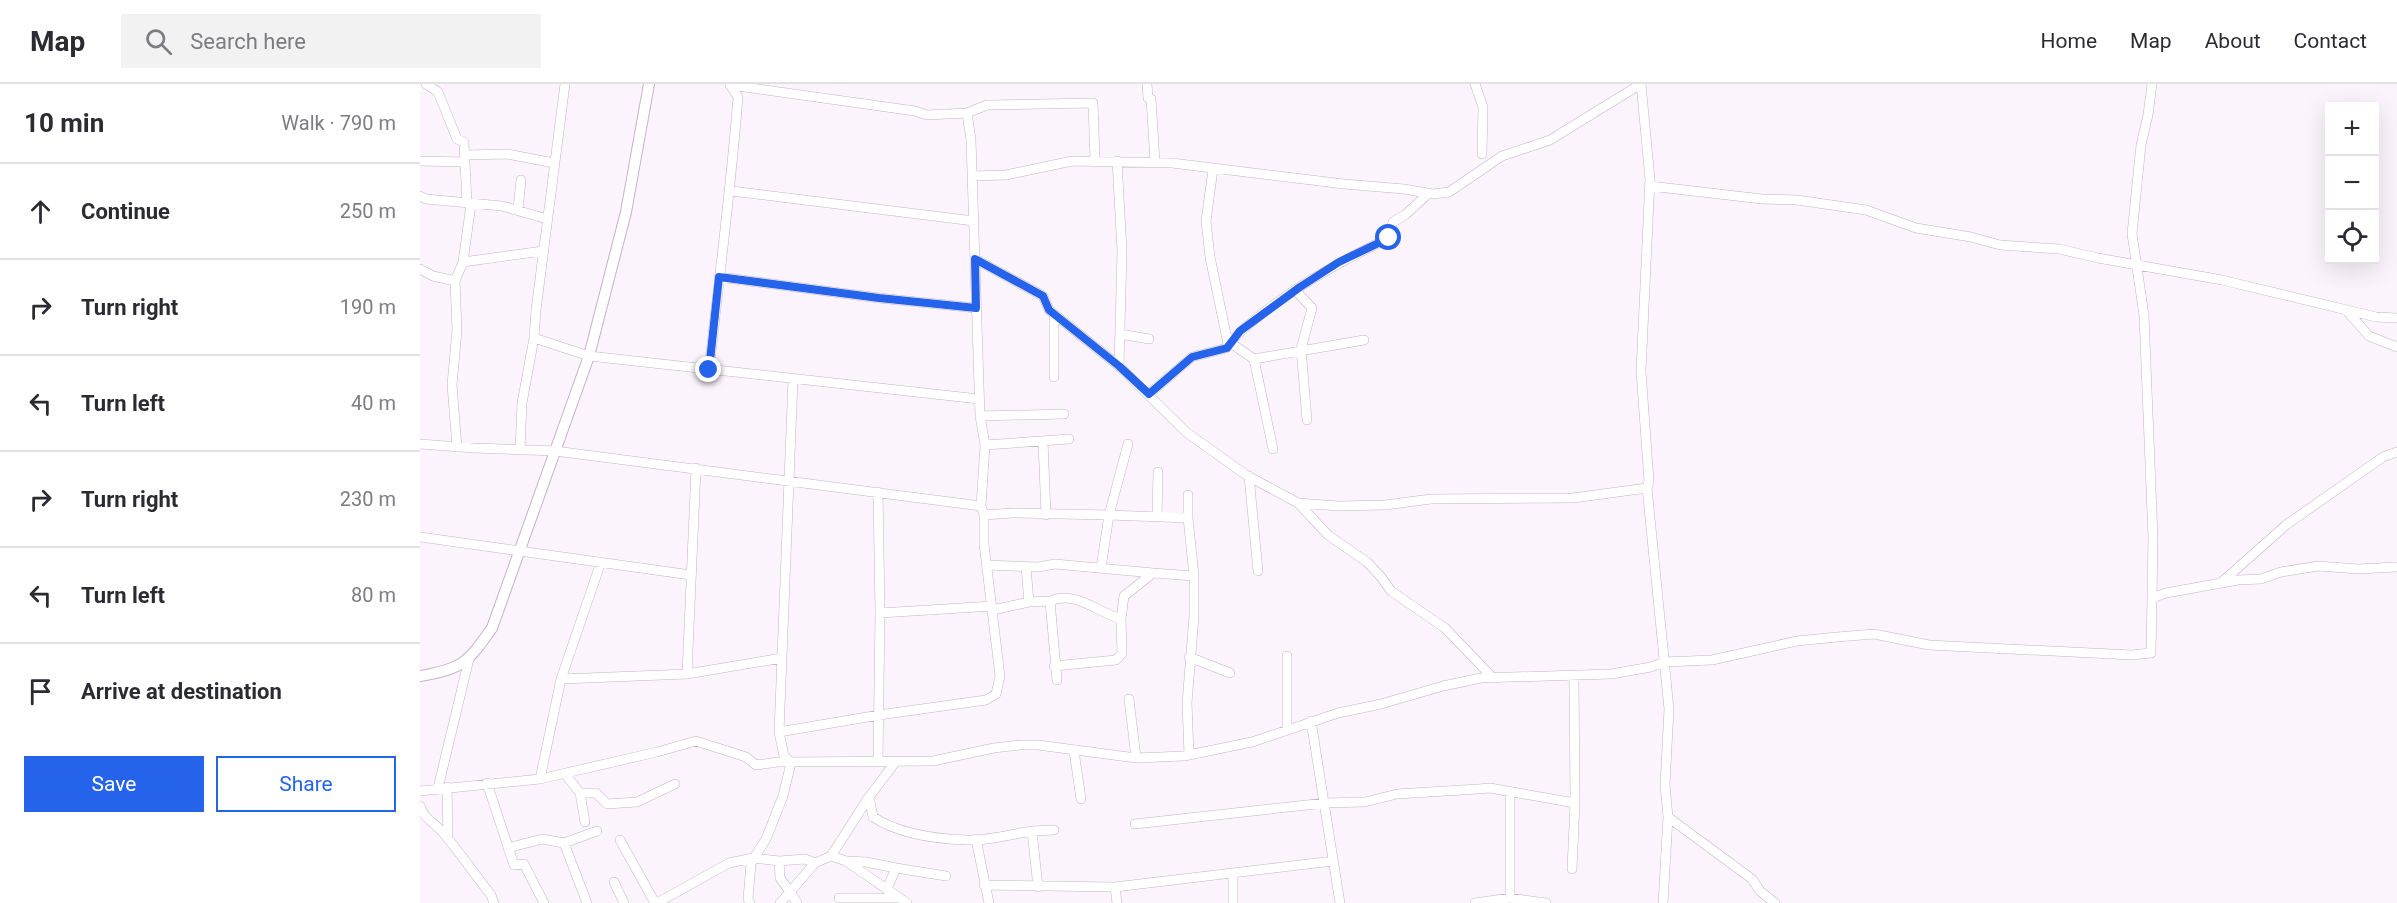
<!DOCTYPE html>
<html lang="en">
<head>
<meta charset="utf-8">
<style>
  :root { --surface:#fff; --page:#f2f2f3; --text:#2b2b33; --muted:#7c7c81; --line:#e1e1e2; --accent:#2563eb }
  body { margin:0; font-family:Roboto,sans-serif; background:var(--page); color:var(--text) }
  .controls { position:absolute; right:18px; top:18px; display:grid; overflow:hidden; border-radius:0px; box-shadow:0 6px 24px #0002 }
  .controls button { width:54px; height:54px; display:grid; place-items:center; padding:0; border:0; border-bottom:2px solid var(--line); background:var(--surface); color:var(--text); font:30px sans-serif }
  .stop { position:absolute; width:18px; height:18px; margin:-14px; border:4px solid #2563eb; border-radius:50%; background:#fff }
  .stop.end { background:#2563eb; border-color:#fff; box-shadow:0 2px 6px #0008 }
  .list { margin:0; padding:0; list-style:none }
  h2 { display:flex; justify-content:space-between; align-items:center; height:78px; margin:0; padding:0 24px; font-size:26px }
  h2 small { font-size:20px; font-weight:400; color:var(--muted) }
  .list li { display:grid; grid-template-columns:39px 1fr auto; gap:18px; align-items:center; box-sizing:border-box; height:96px; padding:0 24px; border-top:2px solid var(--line) }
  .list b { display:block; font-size:22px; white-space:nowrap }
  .list em { font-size:20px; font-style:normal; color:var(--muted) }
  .actions { display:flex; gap:12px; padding:18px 24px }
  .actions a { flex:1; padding:14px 0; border:2px solid var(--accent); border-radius:0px; text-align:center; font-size:21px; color:var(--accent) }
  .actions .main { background:var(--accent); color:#fff }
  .icon { flex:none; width:33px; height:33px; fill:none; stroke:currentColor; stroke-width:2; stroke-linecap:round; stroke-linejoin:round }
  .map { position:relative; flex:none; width:1977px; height:819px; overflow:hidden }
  header { display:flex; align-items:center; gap:36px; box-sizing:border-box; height:84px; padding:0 30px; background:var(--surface); border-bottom:2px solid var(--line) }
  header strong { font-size:28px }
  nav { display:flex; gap:33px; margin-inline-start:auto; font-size:21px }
  .search { width:420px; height:54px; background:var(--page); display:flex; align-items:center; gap:15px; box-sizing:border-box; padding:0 21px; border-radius:0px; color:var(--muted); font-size:22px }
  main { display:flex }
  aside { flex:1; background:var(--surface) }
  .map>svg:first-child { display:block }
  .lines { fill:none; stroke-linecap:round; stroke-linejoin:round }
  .minor-casing { stroke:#c4b2c7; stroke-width:10 }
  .tertiary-casing { stroke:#c4b2c7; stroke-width:12 }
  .minor { stroke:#fff; stroke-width:9 }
  .tertiary { stroke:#fff; stroke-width:10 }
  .route { stroke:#2563eb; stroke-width:8 }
</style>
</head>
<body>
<header>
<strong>Map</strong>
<div class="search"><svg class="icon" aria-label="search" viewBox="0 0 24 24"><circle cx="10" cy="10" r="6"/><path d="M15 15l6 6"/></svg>Search here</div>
<nav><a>Home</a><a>Map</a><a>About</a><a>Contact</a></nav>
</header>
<main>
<aside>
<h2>10 min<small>Walk · 790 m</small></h2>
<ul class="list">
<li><svg class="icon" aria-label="ahead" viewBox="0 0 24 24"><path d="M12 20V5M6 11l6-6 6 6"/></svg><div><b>Continue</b></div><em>250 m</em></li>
<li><svg class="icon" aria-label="right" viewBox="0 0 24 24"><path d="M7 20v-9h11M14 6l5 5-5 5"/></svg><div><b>Turn right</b></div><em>190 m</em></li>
<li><svg class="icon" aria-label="left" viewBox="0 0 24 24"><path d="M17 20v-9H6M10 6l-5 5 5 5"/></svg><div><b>Turn left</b></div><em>40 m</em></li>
<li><svg class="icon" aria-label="right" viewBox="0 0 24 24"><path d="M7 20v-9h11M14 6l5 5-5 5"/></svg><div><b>Turn right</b></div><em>230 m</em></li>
<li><svg class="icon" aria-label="left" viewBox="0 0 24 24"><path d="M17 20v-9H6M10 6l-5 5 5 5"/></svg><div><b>Turn left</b></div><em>80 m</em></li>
<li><svg class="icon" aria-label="arrive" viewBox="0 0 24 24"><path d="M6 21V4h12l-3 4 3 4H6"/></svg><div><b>Arrive at destination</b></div></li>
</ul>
<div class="actions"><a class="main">Save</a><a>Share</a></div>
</aside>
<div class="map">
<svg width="1977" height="819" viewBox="0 0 1977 819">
  <rect width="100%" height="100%" fill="#fbf4fc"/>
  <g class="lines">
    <defs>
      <path id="minor" d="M6,0L18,8L37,55L44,58L47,119
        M727,0L728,14L731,15L735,78
        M1055,0L1063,23L1062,70
        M1732,0L1728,31L1721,61L1712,150L1724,231L1733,454L1732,514
        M310,1L495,27L507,31L547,29
        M46,71L87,70L134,79
        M0,77L44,78
        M697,77L702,167L699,282
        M793,85L786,137L790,173L808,260C852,215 912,181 969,154L973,138L985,131L1009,109
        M552,92L586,91L652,77L752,79L924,100L984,105L1013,110L1029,108L1082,72L1130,56L1221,0L1230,95L1221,287L1229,397L1227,404L1249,625L1245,701L1248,733L1243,819
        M1230,102L1342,115L1377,116L1446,126L1496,144L1551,153L1580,161L1639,165L1678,174L1802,196L1956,233L1977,234
        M311,107L554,137
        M0,112L6,115L82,122L127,135
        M98,125L101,96
        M555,175L623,212L629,226L699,282L766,348L826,391L878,419L908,451L947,478L961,493L971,507L1025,544L1072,593
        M43,178L123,167
        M0,185L13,192L35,197
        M299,193L459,214L556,224
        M875,206L892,224L881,265L887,336
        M1926,226L1949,252L1977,263
        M634,230V293
        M700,250L729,255
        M114,254L169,272L559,315
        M834,275L944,256
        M289,286C299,195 311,104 318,13L310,1
        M729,310L772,273L806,264L808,260L815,262L834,275L853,365
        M560,332L644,330
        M623,357L626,431
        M0,360L54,364L135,367L561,422
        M708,360L689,431L768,434
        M565,361L649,355
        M37,363L32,301L37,246L35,197L43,178L51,120
        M100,366L102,319L114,254L116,226L145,0
        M829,392L838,487
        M458,408L460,529L458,677
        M768,411V434L774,492V532L767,619L769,671
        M878,419L918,422L965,421L1011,415L1153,414L1227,404
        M564,431L592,429L689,431L681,484
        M737,433L738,388
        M0,453L271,491
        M567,481L618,483L635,480L733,489
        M606,483L609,518
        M1803,497L1866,441L1963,373L1977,368
        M630,517C655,506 677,528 701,535L702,569L696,576L634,582
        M573,526L609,518L630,517L637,596
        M460,529L573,522
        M701,535L704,512L733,489L774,492
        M769,573L810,589
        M267,590L276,384
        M141,595L267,590L362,574
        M709,615L716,674
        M891,637L920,819
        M867,645V572
        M359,648L459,631L566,616L576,610L580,592L564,460V431L561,422L565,361L560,332L551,56L547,29L567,21L673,19L675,76
        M654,667L661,715
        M145,690L160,709H176L187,720L217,718L255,700
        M120,695L141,595L181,478
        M67,699L94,781L104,780L124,819
        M27,703L28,755
        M18,704L49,575
        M0,707L120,695L237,668L276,657L326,673L336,681L358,678L513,677L574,664L600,661H618L716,674L764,672L832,658L918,629L961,620L1023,602L1061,594L1191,590L1231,583L1244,578L1292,576L1377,557L1417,553L1454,550L1509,561L1712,571L1731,569L1732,514L1746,509L1818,496L1841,495L1861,488L1898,482L1938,485L1977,483
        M1090,708V814
        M160,709L165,738
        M449,713L453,733C479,750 516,755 547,756C568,757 592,750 612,747L618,803
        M0,722C7,739 14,737 24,750C41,770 55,791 71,811L74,819
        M1248,733L1332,795L1340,807L1355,819
        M715,740L905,719L945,718L977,710L1058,705L1070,704L1155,719
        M612,747L634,746
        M556,755L569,819
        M200,756L235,819
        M88,764L122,755L144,759
        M411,772L426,777L487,819
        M359,777L360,794L370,808L360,819
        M427,777L446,778L476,784L467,805
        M476,784L526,792
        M1152,785L1155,719L1154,593
        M813,789V819
        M194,798L204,819
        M564,801L695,803L697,819
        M695,803L913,777
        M419,814H480
        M167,819L144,759L177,747
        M237,819L309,779L333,774L359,777L385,775L395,779
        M330,819L328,815L331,779L346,755L363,712L371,679L364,672L359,648L373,296
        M377,819L370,808L395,779L411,772L449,713L476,677
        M1055,819L1090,814L1126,819"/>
      <path id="tertiary" d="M0,592C43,585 48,578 72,544L169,272L206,128L229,0"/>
    </defs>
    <use href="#minor" class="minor-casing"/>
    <use href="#tertiary" class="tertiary-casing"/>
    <use href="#minor" class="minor"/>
    <use href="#tertiary" class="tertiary"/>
  </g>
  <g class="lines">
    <path class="route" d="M289,286L299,193L459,214L556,224L555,175L623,212L629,226L699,282L729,310L772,273L807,264L820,247L880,203L919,178L969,154"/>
  </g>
</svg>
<div class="controls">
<button>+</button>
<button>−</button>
<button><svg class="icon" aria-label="locate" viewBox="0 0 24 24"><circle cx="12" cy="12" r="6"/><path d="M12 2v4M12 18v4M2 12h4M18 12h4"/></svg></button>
</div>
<div class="stop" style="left:969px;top:154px"></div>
<div class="stop end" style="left:289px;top:286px"></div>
</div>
</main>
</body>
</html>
